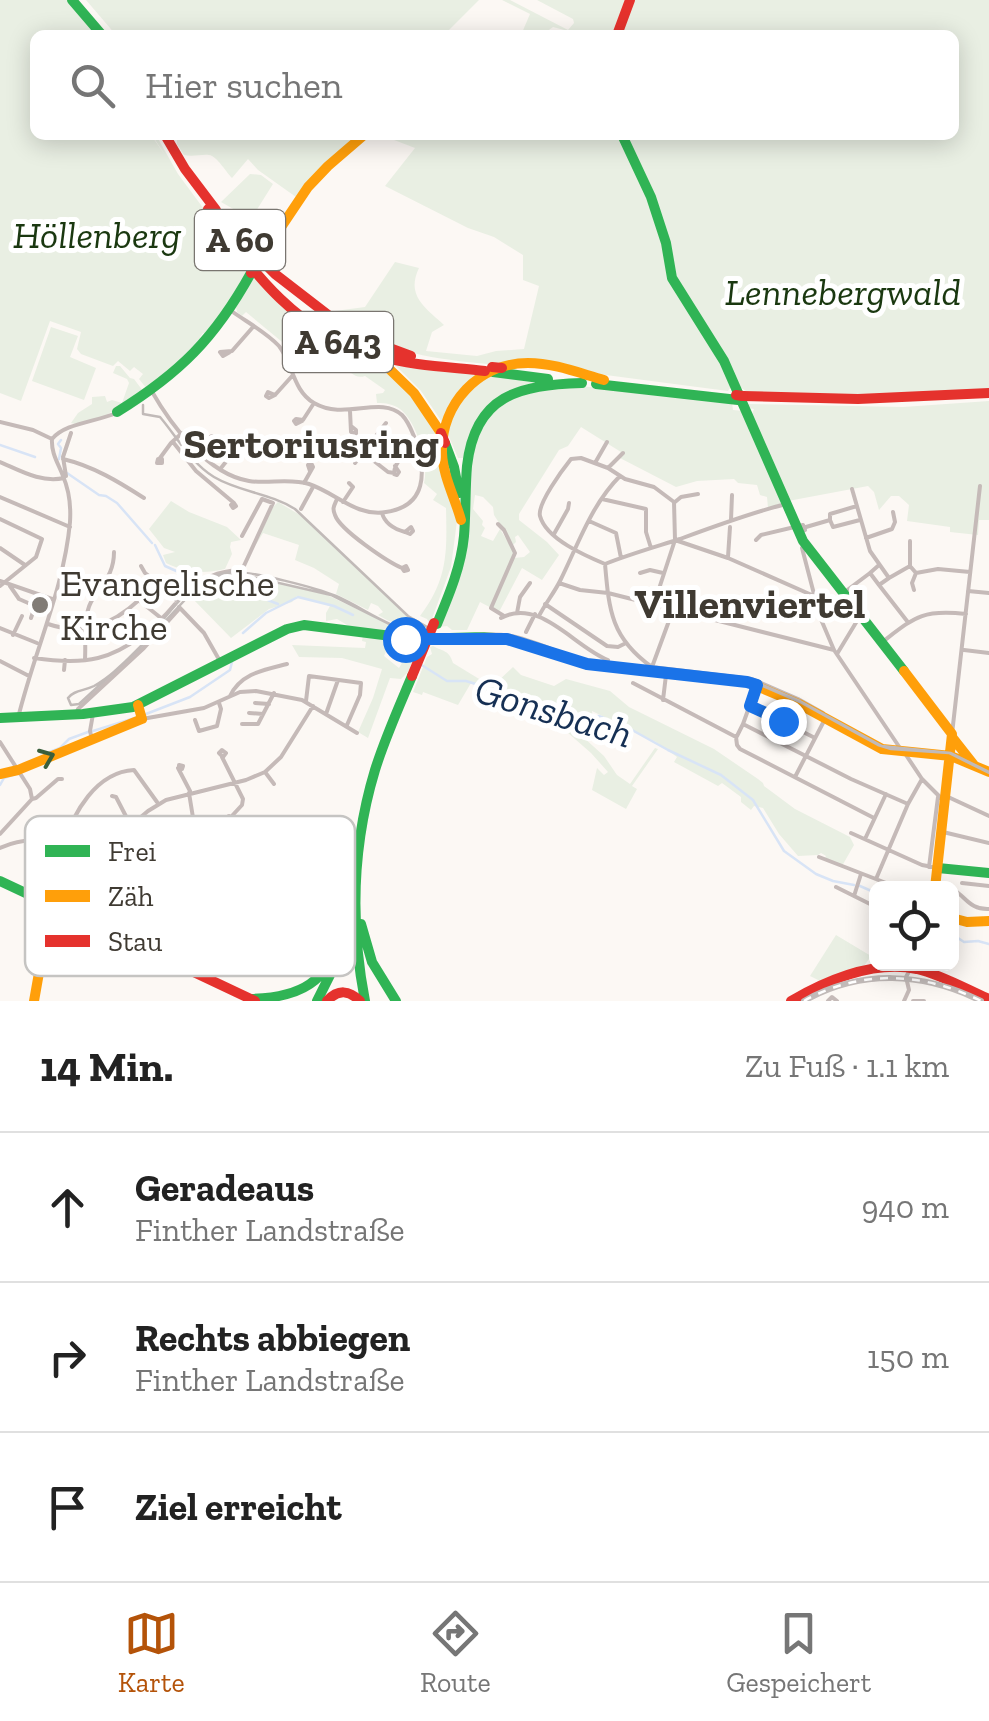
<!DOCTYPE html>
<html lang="de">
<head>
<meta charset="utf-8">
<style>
  :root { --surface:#fff; --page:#f6f6f6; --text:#222; --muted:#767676; --line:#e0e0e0; --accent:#b45309 }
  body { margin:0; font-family:"Zilla Slab",serif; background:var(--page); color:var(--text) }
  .controls { position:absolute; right:30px; bottom:30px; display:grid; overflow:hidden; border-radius:15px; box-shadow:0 5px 25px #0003 }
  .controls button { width:90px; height:90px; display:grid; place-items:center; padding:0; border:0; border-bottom:2px solid var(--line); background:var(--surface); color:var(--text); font:50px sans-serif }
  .stop { position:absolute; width:30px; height:30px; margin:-22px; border:8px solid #1a73e8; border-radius:50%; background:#fff }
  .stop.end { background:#1a73e8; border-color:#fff; box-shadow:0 2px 10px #0008 }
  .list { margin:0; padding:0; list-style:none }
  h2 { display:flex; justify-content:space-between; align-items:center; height:130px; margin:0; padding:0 40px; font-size:42px }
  h2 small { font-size:32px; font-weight:400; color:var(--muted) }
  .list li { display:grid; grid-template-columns:65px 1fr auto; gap:30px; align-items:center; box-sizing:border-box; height:150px; padding:0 40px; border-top:2px solid var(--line) }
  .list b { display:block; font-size:38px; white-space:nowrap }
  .list p { margin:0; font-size:32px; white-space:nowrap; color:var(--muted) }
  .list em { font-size:32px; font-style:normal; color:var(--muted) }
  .icon { flex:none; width:55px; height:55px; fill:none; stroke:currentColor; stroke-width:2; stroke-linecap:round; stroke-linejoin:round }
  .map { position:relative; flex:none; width:989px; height:1001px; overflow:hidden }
  .search { position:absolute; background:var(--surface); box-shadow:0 5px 25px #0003; left:30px; right:30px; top:30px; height:110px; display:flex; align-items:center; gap:25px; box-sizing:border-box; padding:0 35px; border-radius:15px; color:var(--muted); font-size:38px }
  .sheet { height:580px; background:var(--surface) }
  nav { display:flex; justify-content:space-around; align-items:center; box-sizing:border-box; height:140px; border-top:2px solid var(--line); background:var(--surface); font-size:28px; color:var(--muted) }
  nav a { display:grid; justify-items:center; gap:5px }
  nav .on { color:var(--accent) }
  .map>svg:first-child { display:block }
  .green { fill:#e9efe3; fill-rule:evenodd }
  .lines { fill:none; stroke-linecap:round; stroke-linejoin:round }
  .stream { stroke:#d8e4f6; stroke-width:2.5 }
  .street { stroke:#c5bab8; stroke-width:4 }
  .fast { stroke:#30b455; stroke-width:10 }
  .slow { stroke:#ff9f0a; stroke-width:10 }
  .jam { stroke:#e5322d; stroke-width:10 }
  .tram { stroke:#c1bab8; stroke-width:2.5 }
  .rail-casing { stroke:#c1bab8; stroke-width:6 }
  .rail { stroke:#fff; stroke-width:2.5; stroke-dasharray:8; stroke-linecap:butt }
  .jam-bridge { stroke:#e5322d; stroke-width:10 }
  .oneway { stroke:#3a5f3c }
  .route { stroke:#1a73e8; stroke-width:12 }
  .poi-dot { fill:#817c76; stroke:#fff; stroke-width:4 }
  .labels { text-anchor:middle; stroke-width:10; stroke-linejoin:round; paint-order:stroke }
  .shield { fill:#fff; stroke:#797570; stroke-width:2.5 }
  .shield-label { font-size:35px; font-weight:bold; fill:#3f3a32 }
  .park-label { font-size:38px; font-style:italic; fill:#1a3810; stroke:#fff }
  .poi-label { font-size:38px; fill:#3f3a32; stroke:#fff; text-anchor:start }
  .water-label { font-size:40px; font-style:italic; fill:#163054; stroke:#fff }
  .quarter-label { font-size:42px; font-weight:bold; fill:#3f3a32; stroke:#fff }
  .key { fill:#fff; stroke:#c5c4c2; stroke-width:2.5 }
  .key-label { font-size:28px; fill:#3f3a32 }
</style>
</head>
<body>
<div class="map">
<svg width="989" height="1001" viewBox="0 0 989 1001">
  <rect width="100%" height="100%" fill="#fcf8f4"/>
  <path class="green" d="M0,0H68L98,35H35V135H151L165,155L152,135H156L178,174L249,270L218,323L207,335L203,333L200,337L202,340L147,389L139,379L143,374L134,367L130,371L118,361L113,366L81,354L77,349L81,332L50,321L21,401L0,393Z
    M86,0H479L444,35H116Z
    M502,0H510L568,30L574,23L573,19L537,0H989V389L892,395L749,393L737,385H732L728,391C679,385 631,378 583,372C540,366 406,365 380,338L381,333L378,339L335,311L365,307L395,262L419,268C406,295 424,307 444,325L432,332L426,351L477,356L496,351L524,349L539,286L523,280V255L494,237L468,228L385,186L415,148L381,135H954V35H579L576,30L568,31L553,27L542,35H521L530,14Z
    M177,135H361L296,197L258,170L248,159L232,178C226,172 217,156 209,155C202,154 193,157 184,155L177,144Z
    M250,174L261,175L273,184L251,219L221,202Z
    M254,273L287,309L375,359L394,375L434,424L457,521L451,567L430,624L427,619L420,616C448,579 447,552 446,508L433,500L437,494L424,483C429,463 417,422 400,409C393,404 386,403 377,403L376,394L383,393L385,390L365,376C355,380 347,369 340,363L333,365L297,335L287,346L246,312L242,316L237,312L236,307Z
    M51,327L78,336L70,357L96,368L84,400L32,381Z
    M395,365L481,373L442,422L421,391Z
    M116,366H120L130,378L134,379L143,391L105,416L75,424L71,423L78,413L92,404V397L105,396L107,402L112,400L122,403L129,383L127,379L113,373Z
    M486,374L552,380L498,397L464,458H458L447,432L458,401Z
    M572,385L732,403L733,410L744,411L751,417L754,409L748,408V404L903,407L989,401V520H979L978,535L950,532V527L907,521L909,505L899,496H891L879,510L874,492L868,486L788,501L768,508L767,497L760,495L757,485L738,483L734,479L697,481L676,487L618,457L621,452L581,427L568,446L559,450L519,514V520L547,542L559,555L542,580L522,568L499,612L480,602L467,630H452L447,626L439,627L455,587L472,452L488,414L510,395ZM475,495L483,497L493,507L494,515L513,545L516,542L515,537L518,535L530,552L524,557L514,558V552L500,529L493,541L481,536L485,528L482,525L483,521L473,509Z
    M171,501L189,512L227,527L241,540L231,542L230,547L232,554L225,569C203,574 187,573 166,563L163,555L175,552L164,548L149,529Z
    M278,502L305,518L402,612L419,625H415L414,628C402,629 389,621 378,615L383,612L378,606L371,603L368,610L336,594L339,584L314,568L295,560L299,545L263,533L254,548L273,507Z
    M239,575L238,580L263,592L268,581L327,595L408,633L405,637L352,628L337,619L326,621V613L330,606L297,596L292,602L269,609L231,638L191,597L211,580Z
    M363,635L403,641L396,651L388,647L384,656L399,668L402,663L395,657L402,646L409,648L413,642H420L408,672L401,679L390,678L368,738L358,732L373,698L382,669L342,658L299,657L292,645L365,648L366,642L362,641Z
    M433,646C444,652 449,650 453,663L489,685L493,686L513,667L521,675L554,686L566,679L610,691L629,707L714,749L758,779L763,783L764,786L795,809L850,837L854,845L842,866L825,858L826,856L821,853L818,855L798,856L779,834L763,808L754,806L751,810L741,802V797L722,783L718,786L674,762L677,757L656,742L592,711L593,719L579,721L571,726L604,756L617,775L630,784L655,748L658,749L632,786L637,789L626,809L592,790L597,768L604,775L608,772L591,753L559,725L553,726L471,683L458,705L423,692L422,695L413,692L427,657L432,654L430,647Z
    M836,935L871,956L862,969L820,981L810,976Z"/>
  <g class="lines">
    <path class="stream" d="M0,445L35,457
      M59,459L61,448L58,444L61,440
      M67,473L99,495L106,496L117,503L152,543
      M155,545L165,566L183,574
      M210,582L226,588L245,591L278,604
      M243,633L266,613L298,597L334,606L353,615
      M392,641L397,649L413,659
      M420,664L447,681H466L498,691L525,702L534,710L542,706L569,720L599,716L632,730L668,750L721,775L753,800L784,851L816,874L833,881L854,885
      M146,714L190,697L230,670L232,662
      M93,731L138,717
      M47,753L60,748L69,739L88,732
      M0,785L4,778L18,773
      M860,886L876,893
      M952,934L964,942L978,941L989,944"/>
    <path class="street" d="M230,352L223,356L220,352L232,351L253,327
      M151,390C171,425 207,474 249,481C268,484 290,478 309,484C336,493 356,517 386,512C427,506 426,472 416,441C412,432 409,422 402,415C380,395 345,421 314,403C293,391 293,364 279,346C266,332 245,321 230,310
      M275,395L269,398L266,396L268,392L275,395L293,375
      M350,411L351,432L356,434V430L351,426
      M302,421L296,424L294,421L296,419L303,420L314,403
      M0,422L33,430L52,439
      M212,436L214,440L210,441L209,438Z
      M378,438L401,458
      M52,439C65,423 96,422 116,413
      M173,442L196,471L234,503
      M235,449L239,450L237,454L233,453Z
      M365,454L388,472L394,473
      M160,458L171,443L182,433
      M63,459C93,466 119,482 144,498
      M162,459V463H157L158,459Z
      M0,462C21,471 41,483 64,478
      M355,463L386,423
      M595,463L607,442
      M395,466L399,472L397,475L394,474C395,458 406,455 419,450
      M221,468L233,453
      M608,468L623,453
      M66,476L63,457L71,433
      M304,483L313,467L311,463L308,465L310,471
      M852,489L870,551L889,578L879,585L870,573L879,565
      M0,497L70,527
      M337,499C334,506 332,508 335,515C340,530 388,562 402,568
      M602,499L646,509V532L651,548
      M343,502L353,487L349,483
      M675,502L681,497L698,494
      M234,503L236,506L233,508L231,505Z
      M301,509L313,487
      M382,513C385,524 394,529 405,532L411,527L413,531L410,534L405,532
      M0,519L42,539L36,557L0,586
      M731,520L732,495
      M830,520L833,527L860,520
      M589,521L616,533L621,558
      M498,524L504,530L515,553L491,608L504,616
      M806,527L830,520V514L857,506
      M554,534L568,509L569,503
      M866,538L892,529L895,522L893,512
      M675,540L728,558L814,596
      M756,540L761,535L803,525L805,530L799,533
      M910,541V566
      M805,544L802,548L820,617L834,650L900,748
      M0,548L25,565
      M728,557L730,527
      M605,564C609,610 611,638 652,667
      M141,566L145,573L174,595L176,600
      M406,566L408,570L404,571L402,568Z
      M640,573L650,570L663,573
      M889,578L910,566L916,573L938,569L970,572
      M0,581L52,599
      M107,581L136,598L161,618
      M559,583L580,590L608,593L834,650
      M879,585L907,621
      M10,586L19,599L35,606L39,595
      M914,590L912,583L916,573
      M846,591L870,573
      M968,591L989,593
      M176,600C201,582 209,571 242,570L273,503L262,499L242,536
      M545,604L607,646L618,647L626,643
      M654,604L675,540L674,502L654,487L625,479L608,468L581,458L571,459C563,469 537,504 540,516C546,539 586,556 605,564C630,554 655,547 680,539C715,526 750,513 786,504
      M179,607L204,633L221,663
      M517,613L520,597L530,583
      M539,616C545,604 554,593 560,581C578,545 591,505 620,476
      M31,618L35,606
      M501,618C540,597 574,647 608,660
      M48,624C83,636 112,625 139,600
      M0,628L37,643
      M526,632L535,614
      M13,635L22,616
      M881,643C915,617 922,609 966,614
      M964,650L989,653
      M837,654L860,616
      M34,658C54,661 78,663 98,658C127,651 157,626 175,604
      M85,659C86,643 83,617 91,602C101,584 114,576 114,552
      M0,661L29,676
      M652,667L752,679L798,699L823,713
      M652,667L673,610
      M64,670L65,660
      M633,683L736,737L737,745L740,749L874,818
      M230,696C241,673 264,670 287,664
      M663,700L666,675
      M306,701L309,676L361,683L360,695L347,725
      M255,703L269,704
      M750,705L815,738
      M249,713L263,714
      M76,714L78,709L144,648L180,608
      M326,714L338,680
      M18,718C34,652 64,589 70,522C71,506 69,490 63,476C58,463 51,453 52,439
      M142,719L204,708L240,692L256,691L302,700L357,733
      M195,720L199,731L217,726L221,709L219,703
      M242,724H258L274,693
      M743,724L851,779L908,804
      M952,734L980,486
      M737,736L743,724L757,685
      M92,739L90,731L93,714
      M0,742L30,789L32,799L0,834
      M222,750L226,753L223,757L219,753Z
      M906,755L922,779L944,801
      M222,757L243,799L242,805L230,818
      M179,765L183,766L182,769H179Z
      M178,768L190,791
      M265,772L274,784
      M795,777L825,719
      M112,796L116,797L131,826
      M946,796L989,816
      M32,799L36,798L58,779H62
      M229,816L231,819L228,821L226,818Z
      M943,832L989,843
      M851,833L922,865L938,868
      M116,838L131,873L138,882
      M865,839L886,794
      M192,845L221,860
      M63,846C73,813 96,772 134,770L157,802
      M0,848C24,837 55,836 73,857
      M819,857L899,888
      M929,867L938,797
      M177,879L204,893
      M876,879L908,804L922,779
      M142,880L144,884L140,886L138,883Z
      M962,883L989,886
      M143,886L154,891H169L196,836L189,793
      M836,887L876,907
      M194,888L217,843L201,835H196
      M943,888H949
      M952,889C966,896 969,910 989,909
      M112,896L131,873
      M854,896L861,874
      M200,901L233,836
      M51,905L62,870L76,854L116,838L148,811L166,800L246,780L265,772L281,757L313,706
      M828,1001L832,997L837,1001
      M904,1001L909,990L906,977L913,964
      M913,1001H924"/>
    <path class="fast" d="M72,0L102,35
      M622,135L651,197L666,243L672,278L724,361L803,541L904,671
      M493,372L548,379
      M596,384L738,400
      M117,412C180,373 215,338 251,273
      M445,443L454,467L459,493
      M437,624C449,595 461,567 464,536C466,513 465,489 467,466C475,395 519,385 582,383
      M0,718L83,714L133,707L287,629L304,625L415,639L484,637L507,639L587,664L624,668
      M938,868L989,873
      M0,881L164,958
      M361,924L372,962L396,1001
      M251,999C305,997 322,982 347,936
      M317,1001L330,975
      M365,1001C350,923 352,846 375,770C385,738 399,707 412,676"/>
    <path class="slow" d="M261,257L308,187L328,166L364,135
      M379,359L414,393L441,433
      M461,520C455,498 443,476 442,453C441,403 479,363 528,363C554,363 579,373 604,380
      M624,668L747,682L799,704L882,749L951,756L989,772
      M904,671L952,734L935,888
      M952,737L974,765
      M0,774L18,770L142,719L138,705
      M952,918L967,922L989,921
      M34,1001L51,905"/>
    <path class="jam" d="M617,35L630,0
      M165,135L185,169L216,210
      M208,209C252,273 300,335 378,356C413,366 450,367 485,371
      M230,229L275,274L376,352
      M368,340L411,356
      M743,396L858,399L989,393
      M164,958L255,1001
      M327,1001C338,989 349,990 360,1001
      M791,1001C827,980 874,960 917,969C942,975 966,989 989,999"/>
    <path class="tram" d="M143,405V414L160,417C177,437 191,463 214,477C239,492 270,493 295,509L408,616L429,628
      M989,772L951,753L882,746L800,701L751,680L590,661C562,655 538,640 510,635C478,630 443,641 411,632C385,625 361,607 336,596C317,588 252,571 232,572C222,573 212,576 203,581C176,597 158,630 135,652C123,664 109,678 94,686C84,691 74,690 68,698L71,705L79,704L140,648L197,587L218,576L240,574L331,595L401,630L417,635L509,637L590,662L751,681L800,702L878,745L891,749L949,753L989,773"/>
    <defs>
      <path id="rail" d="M804,1001C861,969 923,972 981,1001"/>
    </defs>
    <use href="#rail" class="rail-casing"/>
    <use href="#rail" class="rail"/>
    <path class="jam-bridge" d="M251,273L261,257
      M370,351L379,359
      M492,367L502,368
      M736,395L743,396
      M441,433L445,443
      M412,676L434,623"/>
  </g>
  <defs><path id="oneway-chevron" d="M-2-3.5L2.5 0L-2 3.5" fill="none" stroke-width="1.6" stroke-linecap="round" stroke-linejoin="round" transform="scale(2.5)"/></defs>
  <use class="oneway" href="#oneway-chevron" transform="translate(47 757) rotate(-22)"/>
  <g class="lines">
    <path class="route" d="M405,639H507L587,664L747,682L757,685L750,706L783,721"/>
  </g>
  <circle class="poi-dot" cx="40" cy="605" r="10"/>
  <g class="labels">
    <g class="shield">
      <rect x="195" y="210" width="90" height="60" rx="8"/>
      <rect x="283" y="312" width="110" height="60" rx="8"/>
    </g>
    <g class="shield-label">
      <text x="240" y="252">A 60</text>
      <text x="338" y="354">A 643</text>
    </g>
    <g class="park-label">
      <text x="97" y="248">Höllenberg</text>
      <text x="843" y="305">Lennebergwald</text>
    </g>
    <g class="poi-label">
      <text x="60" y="596">Evangelische<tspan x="60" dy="44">Kirche</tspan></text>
    </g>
    <g class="water-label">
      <text transform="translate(554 711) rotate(17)" y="14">Gonsbach</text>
    </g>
    <g class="quarter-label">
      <text x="311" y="458">Sertoriusring</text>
      <text x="750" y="618">Villenviertel</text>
    </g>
  </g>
  <rect x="25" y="816" width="330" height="160" rx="15" class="key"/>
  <rect x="45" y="845" width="45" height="12" fill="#30b455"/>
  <rect x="45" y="890" width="45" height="12" fill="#ff9f0a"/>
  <rect x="45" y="935" width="45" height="12" fill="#e5322d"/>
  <g class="key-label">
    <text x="108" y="861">Frei</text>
    <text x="108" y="906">Zäh</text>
    <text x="108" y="951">Stau</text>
  </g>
</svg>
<div class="controls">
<button><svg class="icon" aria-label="locate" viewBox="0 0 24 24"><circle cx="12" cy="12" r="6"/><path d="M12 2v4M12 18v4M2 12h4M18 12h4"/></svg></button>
</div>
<div class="stop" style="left:405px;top:639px"></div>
<div class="stop end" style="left:783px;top:721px"></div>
<div class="search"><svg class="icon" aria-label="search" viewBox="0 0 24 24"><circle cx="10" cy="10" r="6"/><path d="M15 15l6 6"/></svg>Hier suchen</div>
</div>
<section class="sheet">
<h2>14 Min.<small>Zu Fuß · 1.1 km</small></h2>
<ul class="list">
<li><svg class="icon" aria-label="ahead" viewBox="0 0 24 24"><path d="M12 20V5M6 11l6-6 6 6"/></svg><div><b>Geradeaus</b><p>Finther Landstraße</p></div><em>940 m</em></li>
<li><svg class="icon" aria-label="right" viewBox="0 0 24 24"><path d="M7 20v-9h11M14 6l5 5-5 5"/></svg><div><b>Rechts abbiegen</b><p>Finther Landstraße</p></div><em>150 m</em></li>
<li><svg class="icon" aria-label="arrive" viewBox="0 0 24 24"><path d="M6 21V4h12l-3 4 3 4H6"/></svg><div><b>Ziel erreicht</b></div></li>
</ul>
</section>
<nav>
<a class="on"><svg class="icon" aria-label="map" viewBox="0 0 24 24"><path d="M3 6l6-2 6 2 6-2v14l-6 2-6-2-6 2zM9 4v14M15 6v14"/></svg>Karte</a>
<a><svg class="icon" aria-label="directions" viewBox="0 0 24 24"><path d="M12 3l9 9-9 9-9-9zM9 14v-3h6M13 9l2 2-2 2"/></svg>Route</a>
<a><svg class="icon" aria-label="saved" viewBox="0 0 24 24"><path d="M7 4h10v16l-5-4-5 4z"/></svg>Gespeichert</a>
</nav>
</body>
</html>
